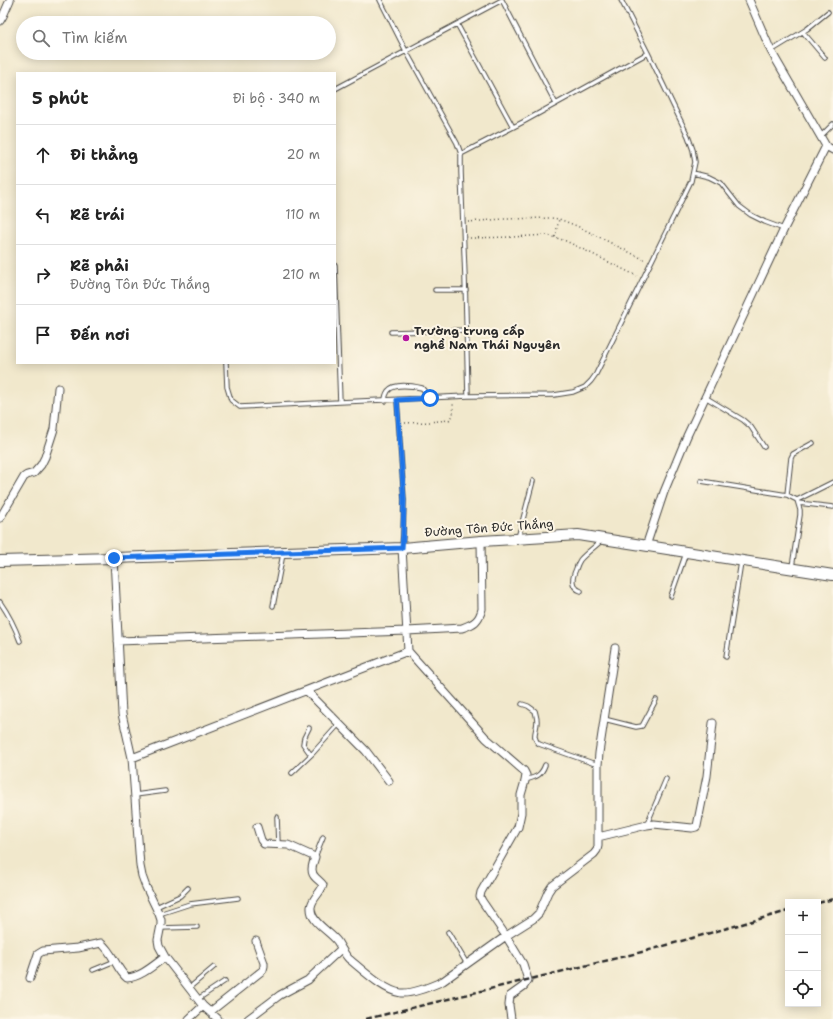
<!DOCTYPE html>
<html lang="vi">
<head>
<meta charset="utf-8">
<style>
  :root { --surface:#fff; --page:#f6f6f6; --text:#222; --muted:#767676; --line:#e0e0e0 }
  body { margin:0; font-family:"Shantell Sans",sans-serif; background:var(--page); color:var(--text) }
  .controls { position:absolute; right:12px; bottom:12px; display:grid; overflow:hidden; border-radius:0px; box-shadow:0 2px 10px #0003 }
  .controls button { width:36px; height:36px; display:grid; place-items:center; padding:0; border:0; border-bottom:1px solid var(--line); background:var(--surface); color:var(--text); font:20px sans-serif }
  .stop { position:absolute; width:12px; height:12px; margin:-9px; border:3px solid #1a73e8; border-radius:50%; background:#fff }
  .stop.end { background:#1a73e8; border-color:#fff; box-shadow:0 1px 4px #0008 }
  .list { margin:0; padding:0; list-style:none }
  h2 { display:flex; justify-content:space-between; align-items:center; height:52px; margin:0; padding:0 16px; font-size:17px }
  h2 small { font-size:13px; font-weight:400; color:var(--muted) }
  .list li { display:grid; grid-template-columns:26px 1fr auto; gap:12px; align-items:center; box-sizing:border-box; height:60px; padding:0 16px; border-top:1px solid var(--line) }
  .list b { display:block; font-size:15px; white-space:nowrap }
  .list p { margin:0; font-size:13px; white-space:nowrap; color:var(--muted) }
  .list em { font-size:13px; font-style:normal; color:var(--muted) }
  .icon { flex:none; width:22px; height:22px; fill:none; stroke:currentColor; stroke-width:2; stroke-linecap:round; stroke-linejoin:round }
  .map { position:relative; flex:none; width:833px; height:1019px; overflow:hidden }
  .search { position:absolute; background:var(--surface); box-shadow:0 2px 10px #0003; left:16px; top:16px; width:320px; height:44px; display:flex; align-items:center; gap:10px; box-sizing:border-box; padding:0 14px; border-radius:22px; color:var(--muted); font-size:15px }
  .panel { position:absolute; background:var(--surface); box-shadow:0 2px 10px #0003; left:16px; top:72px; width:320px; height:292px; border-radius:0px }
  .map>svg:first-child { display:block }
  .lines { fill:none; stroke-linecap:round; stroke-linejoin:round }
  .lane-casing { stroke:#494743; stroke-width:5.5 }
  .street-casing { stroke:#494743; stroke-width:9 }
  .secondary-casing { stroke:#494743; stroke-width:12 }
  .path { stroke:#494743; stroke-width:1.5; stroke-dasharray:1 3; stroke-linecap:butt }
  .lane { stroke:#fff; stroke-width:3.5 }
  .street { stroke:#fff; stroke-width:7 }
  .secondary { stroke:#fff; stroke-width:10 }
  .rail { stroke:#2b2b2b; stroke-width:2.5; stroke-dasharray:6 3; stroke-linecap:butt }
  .route { stroke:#1a73e8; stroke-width:5 }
  .poi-dot { fill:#b5179e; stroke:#fcf5e5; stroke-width:1.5 }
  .labels { text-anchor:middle; stroke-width:4; stroke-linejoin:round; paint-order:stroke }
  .poi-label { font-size:12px; font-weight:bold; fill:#2b2b2b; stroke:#fcf5e5; text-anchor:start }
  .street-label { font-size:12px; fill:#2b2b2b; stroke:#fcf5e5 }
</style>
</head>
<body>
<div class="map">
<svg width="833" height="1019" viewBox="0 0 833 1019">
  <rect width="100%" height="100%" fill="#fcf5e5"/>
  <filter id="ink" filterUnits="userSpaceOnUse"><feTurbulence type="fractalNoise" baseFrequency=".025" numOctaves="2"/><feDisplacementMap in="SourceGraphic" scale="8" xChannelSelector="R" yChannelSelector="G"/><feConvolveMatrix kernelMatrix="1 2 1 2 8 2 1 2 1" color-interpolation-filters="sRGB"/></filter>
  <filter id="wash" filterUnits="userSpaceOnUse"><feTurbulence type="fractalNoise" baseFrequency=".012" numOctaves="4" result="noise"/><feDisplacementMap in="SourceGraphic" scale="16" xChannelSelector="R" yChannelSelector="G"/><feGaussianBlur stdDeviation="0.9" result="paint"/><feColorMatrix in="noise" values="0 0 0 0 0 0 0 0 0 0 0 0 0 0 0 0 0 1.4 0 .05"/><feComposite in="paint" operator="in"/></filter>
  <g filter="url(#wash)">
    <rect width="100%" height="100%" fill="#f1e8cc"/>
  </g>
  <g filter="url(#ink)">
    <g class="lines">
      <defs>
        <path id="lane" d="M380,0L406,51L457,143L461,154V172L465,277L468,396
          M502,0L556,104
          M621,0L648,53
          M457,24L513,127
          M803,32L825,58
          M771,51L807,29L828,12
          M335,89L502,0
          M821,136L833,124
          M693,173L709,177L721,183L739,206L751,215L765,222L784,229
          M335,265L340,402L468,396L554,395L573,392L585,387L591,381L596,374L691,181L695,162L693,150L688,136L648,53L523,122L461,154
          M435,290H466
          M391,332L466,330
          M226,363L227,387L231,400L240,407L340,402
          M705,397L743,420L751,427L764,447
          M397,400L404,500L403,535L402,547
          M385,401C385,398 386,394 388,391C394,383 413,386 422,388L430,398
          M701,481L787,495L797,500L800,510V515L792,567
          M787,495L791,458L793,454L813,443
          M797,500L833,482
          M798,503L833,507
          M518,538L533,481
          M581,591C570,587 572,578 576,569C577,566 578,563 580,560C586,553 595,547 602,540
          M671,596L686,553
          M0,602C9,615 15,627 20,641
          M273,606L283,554
          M726,657L741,562
          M522,704L528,706L535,711C536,715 537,718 537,721C537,731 531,736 539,744L598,765
          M604,719L636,727L642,726L656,700
          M309,728L304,738L303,744L311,755
          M292,773L313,753L339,724
          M525,780C536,777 541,776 545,765
          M135,795L165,791
          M277,817L278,844
          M647,824L666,779
          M315,857L323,837
          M156,907L180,896L188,888
          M159,914L190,904L238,898
          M160,928L197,927
          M448,932L467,964
          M93,970L115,961
          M189,988L214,967
          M198,999L225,981"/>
        <path id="street" d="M749,0L771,51L826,146L833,150
          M0,21L3,16L10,0
          M0,518L24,477L27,475L34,473L41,465L45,457L54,429L58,388
          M646,546L664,492L687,436L784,229L826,146
          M402,548L408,651L486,738L524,771L526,775L525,781L521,795V813L518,827L481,892L480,897L482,901L506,936L523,964L528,980L524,986L510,996L509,1005L511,1019
          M114,558L122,714L132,758L140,866L142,876L146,887L159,914L161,920V925L158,940L159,946L165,957L203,1006L218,1019
          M118,641L407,631L462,628C474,624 479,621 482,609L481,541
          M307,691L366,751L389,781
          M132,758L408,651
          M257,827L261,840L264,844L288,845L315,857C313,864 309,872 316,878C319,881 321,882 323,885C321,893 312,898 311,907C310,922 328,930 337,941C341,947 344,954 349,959C363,970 384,991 401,993C414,994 432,986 443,981L506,936L533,919L539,913L548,892L552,886L594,854L597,850L598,846V765L599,753L615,648
          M598,837L647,825L654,824L692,828L696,827L697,826L707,776L713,723
          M30,978L38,954L43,951L78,948L101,943C113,952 116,969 127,978C141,977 154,965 165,957
          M210,1012L263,970L264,966V963L256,941
          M189,1019L203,1006
          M248,1019L280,995L308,980L313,975L341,949"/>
        <path id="secondary" d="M0,561L114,558L402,548L481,541L578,535L833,575"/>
      </defs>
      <use href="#lane" class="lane-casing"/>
      <use href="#street" class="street-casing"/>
      <use href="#secondary" class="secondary-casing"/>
      <path class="path" d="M468,222L503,219L551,218L559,219L577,226L645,260
        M555,237L559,219
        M470,238L512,237L547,235L566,241L637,276
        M405,423L429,422L449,420C455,416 453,409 453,403"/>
      <use href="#lane" class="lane"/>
      <use href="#street" class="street"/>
      <use href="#secondary" class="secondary"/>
      <path class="rail" d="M818,903L833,899
        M366,1019L646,951L788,911"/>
    </g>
  </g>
  <g class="lines" filter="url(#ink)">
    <path class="route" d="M114,558L402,548L403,535L404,500L397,400L430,398"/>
  </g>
  <circle class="poi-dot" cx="406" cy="338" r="4"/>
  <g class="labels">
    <g class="poi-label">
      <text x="414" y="335">Trường trung cấp<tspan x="414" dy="14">nghề Nam Thái Nguyên</tspan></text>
    </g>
    <g class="street-label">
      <text transform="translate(489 528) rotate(-4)" y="4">Đường Tôn Đức Thắng</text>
    </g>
  </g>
</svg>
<div class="controls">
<button>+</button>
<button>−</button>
<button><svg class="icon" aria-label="locate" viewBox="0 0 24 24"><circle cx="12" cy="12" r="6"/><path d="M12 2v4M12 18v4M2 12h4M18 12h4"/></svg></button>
</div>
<div class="stop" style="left:430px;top:398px"></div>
<div class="stop end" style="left:114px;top:558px"></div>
<div class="search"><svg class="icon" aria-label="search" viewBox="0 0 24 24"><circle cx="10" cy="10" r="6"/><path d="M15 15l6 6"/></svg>Tìm kiếm</div>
<section class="panel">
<h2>5 phút<small>Đi bộ · 340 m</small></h2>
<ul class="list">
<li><svg class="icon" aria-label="ahead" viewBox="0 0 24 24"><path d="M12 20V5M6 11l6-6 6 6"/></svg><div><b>Đi thẳng</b></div><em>20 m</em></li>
<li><svg class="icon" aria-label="left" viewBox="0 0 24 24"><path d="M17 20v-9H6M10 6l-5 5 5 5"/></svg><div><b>Rẽ trái</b></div><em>110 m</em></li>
<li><svg class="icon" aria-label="right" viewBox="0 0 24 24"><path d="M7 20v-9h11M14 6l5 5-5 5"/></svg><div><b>Rẽ phải</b><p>Đường Tôn Đức Thắng</p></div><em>210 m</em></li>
<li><svg class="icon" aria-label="arrive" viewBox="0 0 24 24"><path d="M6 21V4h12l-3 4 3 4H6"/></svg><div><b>Đến nơi</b></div></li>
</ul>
</section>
</div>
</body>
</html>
